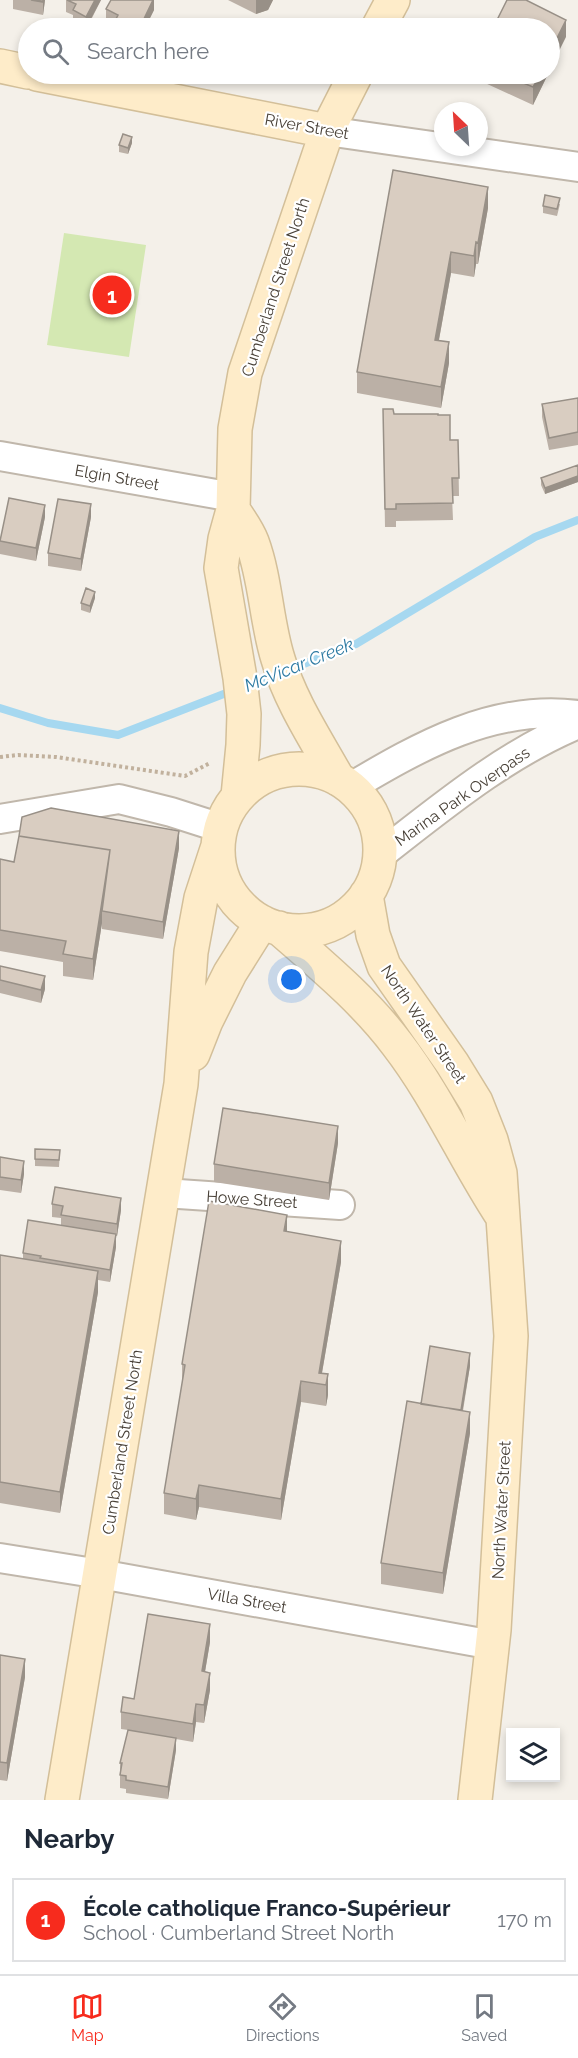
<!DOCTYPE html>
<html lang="en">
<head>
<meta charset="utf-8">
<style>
  :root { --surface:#fff; --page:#f6f6f7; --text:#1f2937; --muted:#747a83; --line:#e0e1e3; --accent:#f72b1d }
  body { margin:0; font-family:Raleway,sans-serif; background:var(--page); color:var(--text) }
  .controls { position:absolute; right:18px; bottom:18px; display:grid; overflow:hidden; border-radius:0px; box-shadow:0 3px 9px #0003 }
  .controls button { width:54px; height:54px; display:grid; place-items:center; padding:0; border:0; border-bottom:2px solid var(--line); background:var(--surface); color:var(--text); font:30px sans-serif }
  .compass { position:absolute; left:434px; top:102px; width:54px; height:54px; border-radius:50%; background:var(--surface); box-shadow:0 3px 9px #0003; rotate:335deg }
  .you { position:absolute; left:292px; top:980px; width:21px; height:21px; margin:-15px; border:4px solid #fff; border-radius:50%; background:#1a73e8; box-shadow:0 0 0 9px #1a73e833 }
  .badge { display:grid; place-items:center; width:39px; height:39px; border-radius:50%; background:var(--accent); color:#fff; font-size:20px; font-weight:700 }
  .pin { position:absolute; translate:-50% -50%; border:3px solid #fff; box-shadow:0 2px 6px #0006 }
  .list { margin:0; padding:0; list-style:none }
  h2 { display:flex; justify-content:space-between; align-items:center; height:78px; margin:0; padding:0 24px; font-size:26px }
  h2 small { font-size:20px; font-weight:400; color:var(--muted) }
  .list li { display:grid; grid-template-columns:39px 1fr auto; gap:18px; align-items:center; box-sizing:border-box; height:84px; margin:0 12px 12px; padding:0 12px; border:2px solid var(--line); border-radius:0px }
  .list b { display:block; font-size:22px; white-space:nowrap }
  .list p { margin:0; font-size:20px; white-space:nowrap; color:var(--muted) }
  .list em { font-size:20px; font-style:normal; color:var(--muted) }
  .icon { flex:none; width:33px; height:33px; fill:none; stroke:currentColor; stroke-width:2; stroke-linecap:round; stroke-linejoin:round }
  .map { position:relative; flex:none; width:578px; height:1800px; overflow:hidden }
  .search { position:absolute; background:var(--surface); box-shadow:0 3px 9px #0003; left:18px; right:18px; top:18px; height:66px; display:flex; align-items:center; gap:15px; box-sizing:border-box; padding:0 21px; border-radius:33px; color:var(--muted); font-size:22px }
  .sheet { height:174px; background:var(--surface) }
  nav { display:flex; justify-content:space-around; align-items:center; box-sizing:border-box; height:84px; border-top:2px solid var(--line); background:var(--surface); font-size:16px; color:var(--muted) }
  nav a { display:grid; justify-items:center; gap:3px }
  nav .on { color:var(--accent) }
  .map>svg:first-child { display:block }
  .green { fill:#d4e8b2 }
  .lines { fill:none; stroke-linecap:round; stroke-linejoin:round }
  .stream { stroke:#a6d8f0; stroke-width:8 }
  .street-casing { stroke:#c0b7ab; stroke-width:32 }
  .secondary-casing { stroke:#d3bf99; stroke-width:36 }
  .path { stroke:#c1b19d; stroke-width:4; stroke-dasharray:3 3; stroke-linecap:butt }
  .street { stroke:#fff; stroke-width:28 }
  .secondary { stroke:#feecc9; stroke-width:33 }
  .wall { fill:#bbb0a6 }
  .shaded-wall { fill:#989087 }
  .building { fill:#d9cdc1; stroke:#989087; stroke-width:1.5 }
  .labels { text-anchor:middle; stroke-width:4.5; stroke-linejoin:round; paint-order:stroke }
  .street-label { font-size:16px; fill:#484037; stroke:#fff }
  .water-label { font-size:18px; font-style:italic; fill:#2e7ba3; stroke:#fff }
</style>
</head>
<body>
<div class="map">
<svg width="578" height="1800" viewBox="0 0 578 1800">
  <rect width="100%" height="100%" fill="#f4f0e9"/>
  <path class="green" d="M64,233L146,245L129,357L47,345Z"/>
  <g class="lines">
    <path class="stream" d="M288,670L356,644L535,537L578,520
      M249,685L276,674
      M0,708L48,723L118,735L234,690"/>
    <defs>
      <path id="street" d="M327,131L578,167
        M0,456L233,497
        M351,787C420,746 494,704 578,715
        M0,819L119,799L171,812L221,828
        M380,855C443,806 504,755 578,724
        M164,1193L340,1205
        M0,1558L100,1574L493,1645"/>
      <path id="secondary" d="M378,28L393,0
        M0,66L28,72
        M37,74L327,131
        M233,510C240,520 248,531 252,542C266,580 266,621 278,659C290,701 317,741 338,779
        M218 850a81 81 0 1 1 162 0a81 81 0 1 1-162 0Z
        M238,796L243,745L244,714L240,678L221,568L225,539L233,510L235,429L245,373L327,131L356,74
        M366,895L373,935L384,966L452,1063L476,1102L491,1140L500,1173L511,1336L494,1630L475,1800
        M279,928C320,964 364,1000 397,1044C438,1097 465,1160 502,1216
        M193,1054L206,1021L230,973L262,922
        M62,1800L181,1084L191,952L201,898L218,846"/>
    </defs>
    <use href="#street" class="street-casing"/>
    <use href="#secondary" class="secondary-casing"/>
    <path class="path" d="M0,757L18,755L56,757L185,776L210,763"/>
    <use href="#street" class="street"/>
    <use href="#secondary" class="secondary"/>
  </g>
  <path class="wall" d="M13,0H45L43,15L13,9Z
    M66,0H101L87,28H84L73,23V15L66,12Z
    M154,0V10L145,28H115V26L106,22V9Z
    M228,0H273L268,10L256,14Z
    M482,74H548L533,105L485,83Z
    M132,143L128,154L119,152V145Z
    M393,170L488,208L478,264H476L474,277L451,273L439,340L449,363L441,408L357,393V372Z
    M560,204L557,216L543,213V206Z
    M578,398V445L549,450L542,417V404Z
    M383,409L394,414L438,415L450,440H458L459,496H452L453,520L396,521V527H385Z
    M578,465V482L545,494L541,485V478Z
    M45,517L36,561L0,554V540Z
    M91,517L81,571L48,566V553Z
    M95,598L90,613L81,610V603Z
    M179,848L163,939L102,929V923L93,980L63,976V962L0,951V859L14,862Z
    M0,966L45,989L41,1003L0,993Z
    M338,1143L329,1200L214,1182V1164Z
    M35,1149L60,1150L59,1167L35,1166Z
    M0,1157L24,1174L21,1193L0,1190Z
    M52,1204L121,1210L117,1236H116V1247L110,1282L98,1280V1292L60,1513L0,1503V1255L23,1259V1253L61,1226V1218L52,1217Z
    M287,1232L341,1262L322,1373L328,1374V1395L326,1406L301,1402L281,1520L199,1507L196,1520L164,1514V1493L182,1385V1364Z
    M470,1366L463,1411L470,1433L443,1594L381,1584V1563L421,1404Z
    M210,1642L205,1672L210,1690L204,1723L196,1722L193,1742L176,1739V1750L168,1799L126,1793V1789L120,1788V1763L128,1730L121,1729V1712L134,1699Z
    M0,1655L25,1677L7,1781L0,1780Z"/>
  <path class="shaded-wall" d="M43,0H45L43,15Z
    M95,0H101L86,28V17Z
    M153,0H154V10L145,28H141V25Z
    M256,0H273L268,10L256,14Z
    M130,20V28H126V27Z
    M566,20V37L549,71V54Z
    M540,74H548L533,105V87Z
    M132,137V143L128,154V148Z
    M488,187V208L478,264V243Z
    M476,242V264L474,277V256Z
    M451,252V273L435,361V340Z
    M449,342V363L441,408V387Z
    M578,476V482L545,494V488Z
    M91,504V517L81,571V559Z
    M45,505V517L36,561V548Z
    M95,592V598L90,613V606Z
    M179,831V848L163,939V922Z
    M110,850L102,911V923L93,980V959Z
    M45,976V989L41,1003V990Z
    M338,1126V1143L329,1200V1183Z
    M24,1161V1174L21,1193V1180Z
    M121,1198V1210L117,1236V1224Z
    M287,1215V1236L284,1231Z
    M116,1234V1247L110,1282V1270Z
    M341,1241V1262L320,1384L319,1373Z
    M98,1271V1292L60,1513V1492Z
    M470,1353V1366L459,1431V1419Z
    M328,1374V1395L326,1406V1385Z
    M301,1381V1402L281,1520V1499Z
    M470,1412V1433L443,1594V1573Z
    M199,1485V1507L196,1520V1499Z
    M210,1624V1642L202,1689V1671Z
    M25,1659V1677L7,1781V1763Z
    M210,1673V1690L204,1723V1705Z
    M196,1704V1722L193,1742V1724Z
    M176,1738V1750L168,1799V1787Z"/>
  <path class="building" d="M31,0H43V2Z
    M67,0H95L86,17L73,10L76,4Z
    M111,0H153L141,25L130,20L126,27L115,21L118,15L106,9Z
    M507,0H526L566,20L549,54V28H493Z
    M502,74H540L533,87Z
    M123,134L132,137L128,148L119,145Z
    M393,170L488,187L478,243L476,242L474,256L451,252L435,340L449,342L441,387L357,372Z
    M545,195L560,198L557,209L543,206Z
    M578,398V432L549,438L542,404Z
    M383,409H393L394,414H438V415H450V440H458L459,478H452L453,503L396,504V509H385Z
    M578,465V476L545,488L541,478Z
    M9,498L45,505L36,548L0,541Z
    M58,499L91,504L81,559L48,553Z
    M86,588L95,592L90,606L81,603Z
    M51,808L179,831L163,922L102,911L110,850L19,836L22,817Z
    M19,836L110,850L93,959L63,954L66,941L0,930V859L14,862Z
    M0,966L45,976L41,990L0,980Z
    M223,1108L338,1126L329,1183L214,1164Z
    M35,1149L60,1150L59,1160L35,1159Z
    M0,1157L24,1161L21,1180L0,1177Z
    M55,1187L121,1198L117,1224L61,1215L63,1206L52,1204Z
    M209,1201L287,1215L284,1231L341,1241L319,1373L328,1374L326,1385L301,1381L281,1499L199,1485L196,1499L164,1493L185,1365L182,1364Z
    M28,1220L116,1234L110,1270L40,1258L41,1256L23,1253Z
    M0,1255L98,1271L60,1492L0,1482Z
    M430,1346L470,1353L461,1410L421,1404Z
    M407,1401L470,1412L443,1573L381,1563Z
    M148,1614L210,1624L202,1671L210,1673L204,1705L196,1704L193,1724L121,1712L123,1697L134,1699Z
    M0,1655L25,1659L7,1763L0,1762Z
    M128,1730L176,1738L168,1787L126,1780V1776L120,1775L122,1763H120Z"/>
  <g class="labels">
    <g class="street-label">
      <text transform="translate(307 126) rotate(10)" y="6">River Street</text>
      <text transform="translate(275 287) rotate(-72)" y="6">Cumberland Street North</text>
      <text transform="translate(117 477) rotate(10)" y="6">Elgin Street</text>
      <text transform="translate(462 796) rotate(-35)" y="6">Marina Park Overpass</text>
      <text transform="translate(424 1024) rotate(56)" y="6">North Water Street</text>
      <text transform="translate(252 1199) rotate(4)" y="6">Howe Street</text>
      <text transform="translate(122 1442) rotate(-81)" y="6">Cumberland Street North</text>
      <text transform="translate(501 1510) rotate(-87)" y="6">North Water Street</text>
      <text transform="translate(247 1600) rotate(10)" y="6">Villa Street</text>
    </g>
    <g class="water-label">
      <text transform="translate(299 665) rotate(-22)" y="6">McVicar Creek</text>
    </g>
  </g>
</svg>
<div class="controls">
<button><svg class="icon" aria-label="layers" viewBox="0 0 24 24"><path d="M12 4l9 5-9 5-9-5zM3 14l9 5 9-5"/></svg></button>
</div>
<svg class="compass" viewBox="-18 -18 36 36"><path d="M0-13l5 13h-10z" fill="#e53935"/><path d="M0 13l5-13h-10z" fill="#747a83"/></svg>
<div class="you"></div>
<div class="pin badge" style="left:112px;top:295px">1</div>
<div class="search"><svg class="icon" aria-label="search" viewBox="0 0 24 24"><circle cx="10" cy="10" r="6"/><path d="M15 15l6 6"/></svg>Search here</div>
</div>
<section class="sheet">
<h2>Nearby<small></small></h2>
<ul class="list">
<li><span class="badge">1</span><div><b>École catholique Franco-Supérieur</b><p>School · Cumberland Street North</p></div><em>170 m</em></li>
</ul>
</section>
<nav>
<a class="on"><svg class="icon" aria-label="map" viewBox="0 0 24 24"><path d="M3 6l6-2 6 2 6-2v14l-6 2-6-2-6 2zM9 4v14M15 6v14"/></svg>Map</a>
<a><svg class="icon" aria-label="directions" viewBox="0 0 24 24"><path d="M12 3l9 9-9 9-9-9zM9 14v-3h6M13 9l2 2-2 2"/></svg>Directions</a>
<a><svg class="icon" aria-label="saved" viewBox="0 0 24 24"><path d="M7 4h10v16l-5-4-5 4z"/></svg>Saved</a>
</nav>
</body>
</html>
